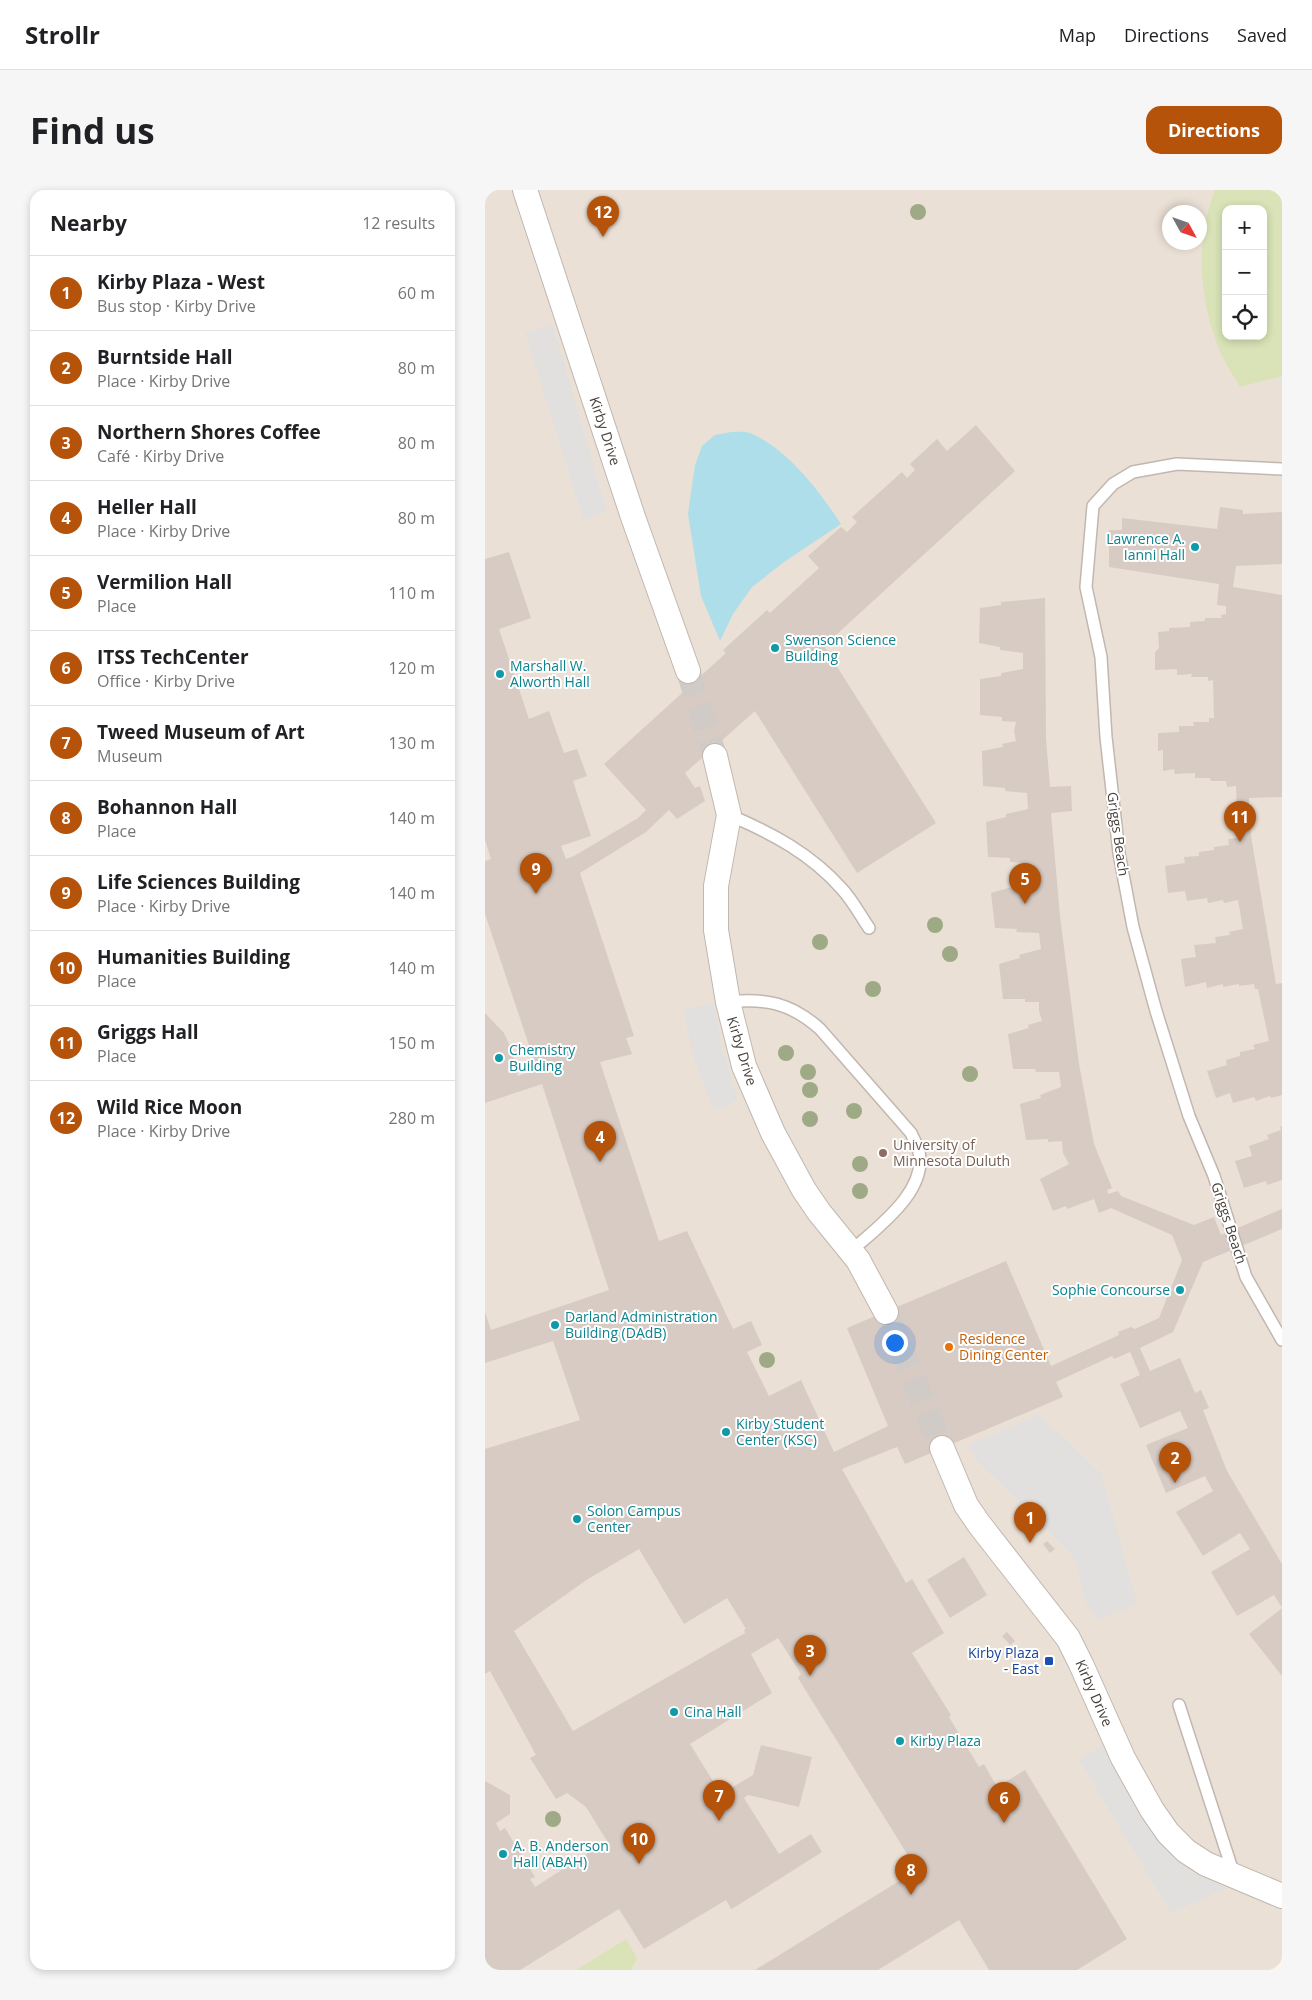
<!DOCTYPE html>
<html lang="en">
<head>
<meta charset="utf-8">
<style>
  :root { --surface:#fff; --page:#f6f6f6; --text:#202124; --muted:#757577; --line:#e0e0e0; --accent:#b45309 }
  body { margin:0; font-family:"Open Sans",sans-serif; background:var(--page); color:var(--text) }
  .controls { position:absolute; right:15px; top:15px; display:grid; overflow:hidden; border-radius:10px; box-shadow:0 2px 8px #0003 }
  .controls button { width:45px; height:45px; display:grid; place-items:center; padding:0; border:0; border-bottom:1px solid var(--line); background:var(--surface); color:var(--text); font:25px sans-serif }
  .compass { position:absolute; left:677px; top:15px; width:45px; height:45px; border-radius:50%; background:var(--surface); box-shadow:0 2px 8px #0003; rotate:130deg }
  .you { position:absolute; left:409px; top:1152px; width:18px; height:18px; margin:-12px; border:4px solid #fff; border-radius:50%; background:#1a73e8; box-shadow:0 0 0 8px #1a73e833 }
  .badge { display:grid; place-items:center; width:32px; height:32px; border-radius:50%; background:var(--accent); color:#fff; font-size:16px; font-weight:700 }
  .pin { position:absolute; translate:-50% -41px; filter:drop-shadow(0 1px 2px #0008) }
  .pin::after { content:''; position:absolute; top:26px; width:18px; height:15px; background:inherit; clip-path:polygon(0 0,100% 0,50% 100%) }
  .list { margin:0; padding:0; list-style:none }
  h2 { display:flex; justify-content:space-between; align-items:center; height:65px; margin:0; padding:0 20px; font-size:21px }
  h2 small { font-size:16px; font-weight:400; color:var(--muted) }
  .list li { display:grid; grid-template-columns:32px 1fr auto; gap:15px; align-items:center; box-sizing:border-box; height:75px; padding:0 20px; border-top:1px solid var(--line) }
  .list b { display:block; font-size:19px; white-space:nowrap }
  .list p { margin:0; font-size:16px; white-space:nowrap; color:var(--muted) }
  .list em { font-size:16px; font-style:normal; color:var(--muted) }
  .icon { flex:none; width:28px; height:28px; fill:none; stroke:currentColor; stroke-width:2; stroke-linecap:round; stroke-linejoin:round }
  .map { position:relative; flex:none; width:797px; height:1780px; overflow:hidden; border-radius:15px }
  header { display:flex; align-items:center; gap:30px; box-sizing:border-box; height:70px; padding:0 25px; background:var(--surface); border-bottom:1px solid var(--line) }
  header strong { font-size:24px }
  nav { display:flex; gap:28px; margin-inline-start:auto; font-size:18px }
  .intro { display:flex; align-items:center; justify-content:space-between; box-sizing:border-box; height:120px; padding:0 30px }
  h1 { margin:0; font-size:35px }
  .button { padding:12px 22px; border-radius:15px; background:var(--accent); color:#fff; font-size:18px; font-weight:700 }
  main { display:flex; gap:30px; padding:0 30px }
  aside { flex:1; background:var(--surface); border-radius:15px; box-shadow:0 2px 8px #0003 }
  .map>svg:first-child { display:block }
  .education { fill:#ebe0d5; fill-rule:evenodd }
  .green { fill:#d9e3b7; fill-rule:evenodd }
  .parking { fill:#e2e0de }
  .water { fill:#addee9 }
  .building { fill:#d7cbc4; fill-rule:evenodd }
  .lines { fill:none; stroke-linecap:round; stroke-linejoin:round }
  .minor-tunnel { stroke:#d0cbc7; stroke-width:24; stroke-dasharray:24 12; stroke-linecap:butt }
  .service-casing { stroke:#c1b7b0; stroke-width:14 }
  .minor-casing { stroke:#c1b7b0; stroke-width:26 }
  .service { stroke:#fff; stroke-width:11 }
  .minor { stroke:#fff; stroke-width:24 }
  .tree { fill:#9eaa85 }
  .culture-dot { fill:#0f9aa8; stroke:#fff; stroke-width:2 }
  .education-dot { fill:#8d6e63; stroke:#fff; stroke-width:2 }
  .food-dot { fill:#e8710a; stroke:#fff; stroke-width:2 }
  .transit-dot { fill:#1a4fb4; stroke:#fff; stroke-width:2 }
  .labels { text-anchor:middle; stroke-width:4; stroke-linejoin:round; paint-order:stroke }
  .street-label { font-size:14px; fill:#463e39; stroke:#fff }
  .culture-label { font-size:14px; fill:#0d838f; stroke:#fff; text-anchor:start }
  .education-label { font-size:14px; fill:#785e54; stroke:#fff; text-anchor:start }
  .food-label { font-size:14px; fill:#c56008; stroke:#fff; text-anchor:start }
  .transit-label { font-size:14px; fill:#164399; stroke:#fff; text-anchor:end }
</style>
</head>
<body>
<header>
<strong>Strollr</strong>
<nav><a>Map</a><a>Directions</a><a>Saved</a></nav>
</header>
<div class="intro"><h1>Find us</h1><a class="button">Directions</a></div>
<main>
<aside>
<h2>Nearby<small>12 results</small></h2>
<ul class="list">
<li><span class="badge">1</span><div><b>Kirby Plaza - West</b><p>Bus stop · Kirby Drive</p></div><em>60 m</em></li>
<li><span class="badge">2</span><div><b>Burntside Hall</b><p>Place · Kirby Drive</p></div><em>80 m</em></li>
<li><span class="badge">3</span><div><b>Northern Shores Coffee</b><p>Café · Kirby Drive</p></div><em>80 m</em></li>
<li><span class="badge">4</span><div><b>Heller Hall</b><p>Place · Kirby Drive</p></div><em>80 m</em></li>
<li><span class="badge">5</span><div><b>Vermilion Hall</b><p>Place</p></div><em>110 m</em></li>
<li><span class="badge">6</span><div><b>ITSS TechCenter</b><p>Office · Kirby Drive</p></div><em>120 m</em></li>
<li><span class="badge">7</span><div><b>Tweed Museum of Art</b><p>Museum</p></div><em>130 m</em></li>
<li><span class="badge">8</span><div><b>Bohannon Hall</b><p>Place</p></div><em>140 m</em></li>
<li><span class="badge">9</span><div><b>Life Sciences Building</b><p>Place · Kirby Drive</p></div><em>140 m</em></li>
<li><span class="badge">10</span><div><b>Humanities Building</b><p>Place</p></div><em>140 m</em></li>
<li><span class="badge">11</span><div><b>Griggs Hall</b><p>Place</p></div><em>150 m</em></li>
<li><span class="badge">12</span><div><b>Wild Rice Moon</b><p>Place · Kirby Drive</p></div><em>280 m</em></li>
</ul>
</aside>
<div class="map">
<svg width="797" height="1780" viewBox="0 0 797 1780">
  <rect width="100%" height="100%" fill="#f3eeea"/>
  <path class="education" d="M0,0H797V1780H0ZM741,19H778V146H741ZM684,22H714V52H684Z"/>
  <path class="green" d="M730,0H797V186L755,197C747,184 739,171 733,157C714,107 710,50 730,0ZM741,19H778V146H741Z
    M141,1749L152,1768L146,1780H91Z"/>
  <path class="parking" d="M68,134L122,322L98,329L40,143Z
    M229,813L236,854L253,910L229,921L209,869L198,820Z
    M554,1224L616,1283L653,1415L611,1430L600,1410L590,1370L582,1360L492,1271L483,1255Z
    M618,1554L676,1653L706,1682L742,1698L686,1723L594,1570Z"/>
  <path class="water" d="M246,242C251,242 259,241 265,243C303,259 334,301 356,334L299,372L267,397L248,424L235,451L216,406L203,324L210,275L217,256L230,245Z"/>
  <path class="building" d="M491,235L530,281L339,456L451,633L372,683L270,521L200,583L210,598L215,596L220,611L192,629L184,620L161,642L95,683L149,846L141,848L147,864L115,872L174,1051L202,1041L248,1139L266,1131L277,1155L262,1162L284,1206L316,1190L349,1262L403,1236L362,1138L521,1071L566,1176L634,1145L633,1142L646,1137L650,1139L674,1128L697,1070L687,1045L626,1018L614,1023L609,1009L582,1019L581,1016L568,1021L555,989L584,974L578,963L577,951L563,952V949L541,950L535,914L556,908L555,905L576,897L574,882H551L550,879H528L523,844L544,838L543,835L557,831L554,821V812H540V809H518L514,774L535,768L534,765L556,759L554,743L531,742L532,739L510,738L506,703L527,697L526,694L540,691L538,682L539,673L525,672V668L503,667L501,632L521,627V624L543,619L542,603L520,601V598L498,596L497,561L518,557L517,554L531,551L529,541L531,532L517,531V527L495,525V489L516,486V483L538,479V463L515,460V457L494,453L495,418L516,415V412L560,408L561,549L565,597L586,596L587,621L566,623L575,726L594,874L609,954L627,998L622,1000L623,1002V1004L633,1001L636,1006L709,1035L729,1027L736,1045L797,1019V1039L718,1072L688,1142L655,1158L665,1181L695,1168L710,1203L716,1200L724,1218L718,1220L742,1281L797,1374V1418L789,1405L752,1426L726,1382L765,1359L755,1343L718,1366L691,1322L728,1301L720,1286L681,1303L661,1255L703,1238L695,1221L655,1238L635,1194L655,1185L645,1162L629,1169L627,1166L571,1192L578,1207L420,1274L412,1257L357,1279L421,1393L427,1389L459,1443L427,1463L466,1525L464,1527L494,1577L499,1574L512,1597L540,1580L642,1749L592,1780H504L474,1730L393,1780H270L432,1680L313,1488L316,1484L293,1448L266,1464L287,1503L205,1554L236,1604L268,1585L276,1555L327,1567L314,1617L263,1605L259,1608L294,1664L326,1644L337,1662L250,1717L246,1719L241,1710L159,1759L134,1719L35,1780H0V1591L25,1605V1624L11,1633L15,1641L20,1638L50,1687L45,1689L50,1697L122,1651L101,1617L82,1603L71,1609L45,1568L51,1565L5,1481L0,1484V1259L95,1230L68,1151L0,1173V1122L6,1140L124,1100L57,894L0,913V823L19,843L26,858L33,886L52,879L0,724V671L6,669L0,650V369L24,362L46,428L14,439L44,529L64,521L79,563L92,559L102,586L88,591L106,646L76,656L81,669L89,666L153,628L161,620L119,574L241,463L238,460L282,420L285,423L334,378L323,366L356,337L362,342L372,332L367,327L417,282L422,288L430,280L425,274L452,249L462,261ZM154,1359L199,1434L242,1408L261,1439L259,1440L260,1443L88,1541L29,1441L103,1389Z
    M735,317L758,320V324L797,322V374L751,376L748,397L797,405V607L764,608V617L766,646L791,794L797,793V905L786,908L785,906L771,911L769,907L748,913L745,903L731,908L722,881L742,875L741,870L755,866V862L770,859L768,855L784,851L773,799H770L769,794L754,796V794L738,797V794L722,798L721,792L700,797L696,769L711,767L709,755L731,753L730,747L745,745L744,742L758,739L753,710L739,713L738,710L723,713L722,708L702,711L700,701L683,703L680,676L700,673L699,667L714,666V662L729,660V657L744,655L743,649L753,648L751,596L742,597L741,591H726L725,588H710V583L690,584L689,579L678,581V560L673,561V543L694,542V536H709L708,532H724V528H729L728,490L723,491V487H706L707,484L692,485V479L670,480V462L674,458L673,442L684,441V438L705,437V432L720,431V428H737L736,425L741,424V416L732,415L734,394L624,377V340H637V328L732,339Z
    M797,936V990L782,995L781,991L759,998L750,971L767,966L764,956L784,949L782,945L796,940L795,937Z
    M562,1351L570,1359L565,1363L558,1354Z
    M479,1367L502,1405L465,1428L442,1390Z
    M797,1418V1486L764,1444Z
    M522,1442L530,1451L525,1455L517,1446Z
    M534,1457L542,1465L537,1469L530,1461Z"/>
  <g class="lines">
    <path class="minor-tunnel" d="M203,481L230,566
      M401,1122L457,1258"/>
    <defs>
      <path id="service" d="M797,279L692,274L648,282L628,294L608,316L601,397L616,467L621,547L634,663L648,737L671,821L704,926L729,986L761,1087L797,1150
        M244,625C287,643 326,664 357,699C368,711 375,725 384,738
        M243,812C281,808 306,813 335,839L426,943C428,948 431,953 433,958C446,999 393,1037 366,1061
        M694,1515L749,1685"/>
      <path id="minor" d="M40,0L148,327L203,481
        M230,566L244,625L231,696V740L243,812L259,876L288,943L319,1000L334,1022L373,1070L401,1122
        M457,1258L481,1315L494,1334L583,1448L596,1474L638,1568L667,1620L683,1643L701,1661L721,1674L797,1706"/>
    </defs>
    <use href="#service" class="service-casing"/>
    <use href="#minor" class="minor-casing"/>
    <use href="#service" class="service"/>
    <use href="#minor" class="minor"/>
  </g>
  <g class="tree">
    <circle cx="433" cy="22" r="8"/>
    <circle cx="450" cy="735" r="8"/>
    <circle cx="335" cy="752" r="8"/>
    <circle cx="465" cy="764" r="8"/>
    <circle cx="388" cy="799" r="8"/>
    <circle cx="301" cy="863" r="8"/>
    <circle cx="323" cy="882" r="8"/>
    <circle cx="485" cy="884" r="8"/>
    <circle cx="325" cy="900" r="8"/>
    <circle cx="369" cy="921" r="8"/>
    <circle cx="325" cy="929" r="8"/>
    <circle cx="375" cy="974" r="8"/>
    <circle cx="375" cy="1001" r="8"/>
    <circle cx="282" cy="1170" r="8"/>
    <circle cx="68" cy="1629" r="8"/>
  </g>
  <g class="culture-dot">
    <circle cx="710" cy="357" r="5"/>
    <circle cx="290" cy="458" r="5"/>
    <circle cx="15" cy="484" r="5"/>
    <circle cx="14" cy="868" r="5"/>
    <circle cx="695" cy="1100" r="5"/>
    <circle cx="70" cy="1135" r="5"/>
    <circle cx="241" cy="1242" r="5"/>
    <circle cx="92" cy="1329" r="5"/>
    <circle cx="189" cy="1522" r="5"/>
    <circle cx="415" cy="1551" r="5"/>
    <circle cx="18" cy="1664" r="5"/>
  </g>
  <circle class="education-dot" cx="398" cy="963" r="5"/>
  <circle class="food-dot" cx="464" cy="1157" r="5"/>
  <rect class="transit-dot" x="559" y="1466" width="10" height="10" rx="2.5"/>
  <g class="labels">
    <g class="street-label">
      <text transform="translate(120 241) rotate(72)" y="5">Kirby Drive</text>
      <text transform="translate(633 644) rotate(82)" y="5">Griggs Beach</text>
      <text transform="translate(257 861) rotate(73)" y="5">Kirby Drive</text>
      <text transform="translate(744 1033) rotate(72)" y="5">Griggs Beach</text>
      <text transform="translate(609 1503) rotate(66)" y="5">Kirby Drive</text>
    </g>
    <g class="culture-label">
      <text x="700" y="354" text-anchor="end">Lawrence A.<tspan x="700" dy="16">Ianni Hall</tspan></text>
      <text x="300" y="455">Swenson Science<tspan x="300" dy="16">Building</tspan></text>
      <text x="25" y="481">Marshall W.<tspan x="25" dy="16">Alworth Hall</tspan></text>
      <text x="24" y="865">Chemistry<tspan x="24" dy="16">Building</tspan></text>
      <text x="685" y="1105" text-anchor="end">Sophie Concourse</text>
      <text x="80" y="1132">Darland Administration<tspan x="80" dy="16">Building (DAdB)</tspan></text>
      <text x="251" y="1239">Kirby Student<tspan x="251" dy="16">Center (KSC)</tspan></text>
      <text x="102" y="1326">Solon Campus<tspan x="102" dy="16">Center</tspan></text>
      <text x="199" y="1527">Cina Hall</text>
      <text x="425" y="1556">Kirby Plaza</text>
      <text x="28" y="1661">A. B. Anderson<tspan x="28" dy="16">Hall (ABAH)</tspan></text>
    </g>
    <g class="education-label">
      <text x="408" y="960">University of<tspan x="408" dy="16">Minnesota Duluth</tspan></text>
    </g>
    <g class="food-label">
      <text x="474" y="1154">Residence<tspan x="474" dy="16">Dining Center</tspan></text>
    </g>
    <g class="transit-label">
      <text x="554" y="1468">Kirby Plaza<tspan x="554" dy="16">- East</tspan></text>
    </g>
  </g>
</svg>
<div class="controls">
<button>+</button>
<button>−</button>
<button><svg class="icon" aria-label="locate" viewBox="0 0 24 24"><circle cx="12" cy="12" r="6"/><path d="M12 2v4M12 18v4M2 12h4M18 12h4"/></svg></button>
</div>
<svg class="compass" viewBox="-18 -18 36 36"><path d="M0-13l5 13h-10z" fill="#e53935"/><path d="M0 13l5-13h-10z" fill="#757577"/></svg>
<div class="you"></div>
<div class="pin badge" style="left:545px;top:1353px">1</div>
<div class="pin badge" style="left:690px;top:1293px">2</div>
<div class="pin badge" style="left:325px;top:1486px">3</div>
<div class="pin badge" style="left:115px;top:972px">4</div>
<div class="pin badge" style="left:540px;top:714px">5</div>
<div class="pin badge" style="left:519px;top:1633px">6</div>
<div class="pin badge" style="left:234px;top:1631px">7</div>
<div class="pin badge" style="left:426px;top:1705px">8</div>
<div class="pin badge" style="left:51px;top:704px">9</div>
<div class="pin badge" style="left:154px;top:1674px">10</div>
<div class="pin badge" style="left:755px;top:652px">11</div>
<div class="pin badge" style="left:118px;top:47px">12</div>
</div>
</main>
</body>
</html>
